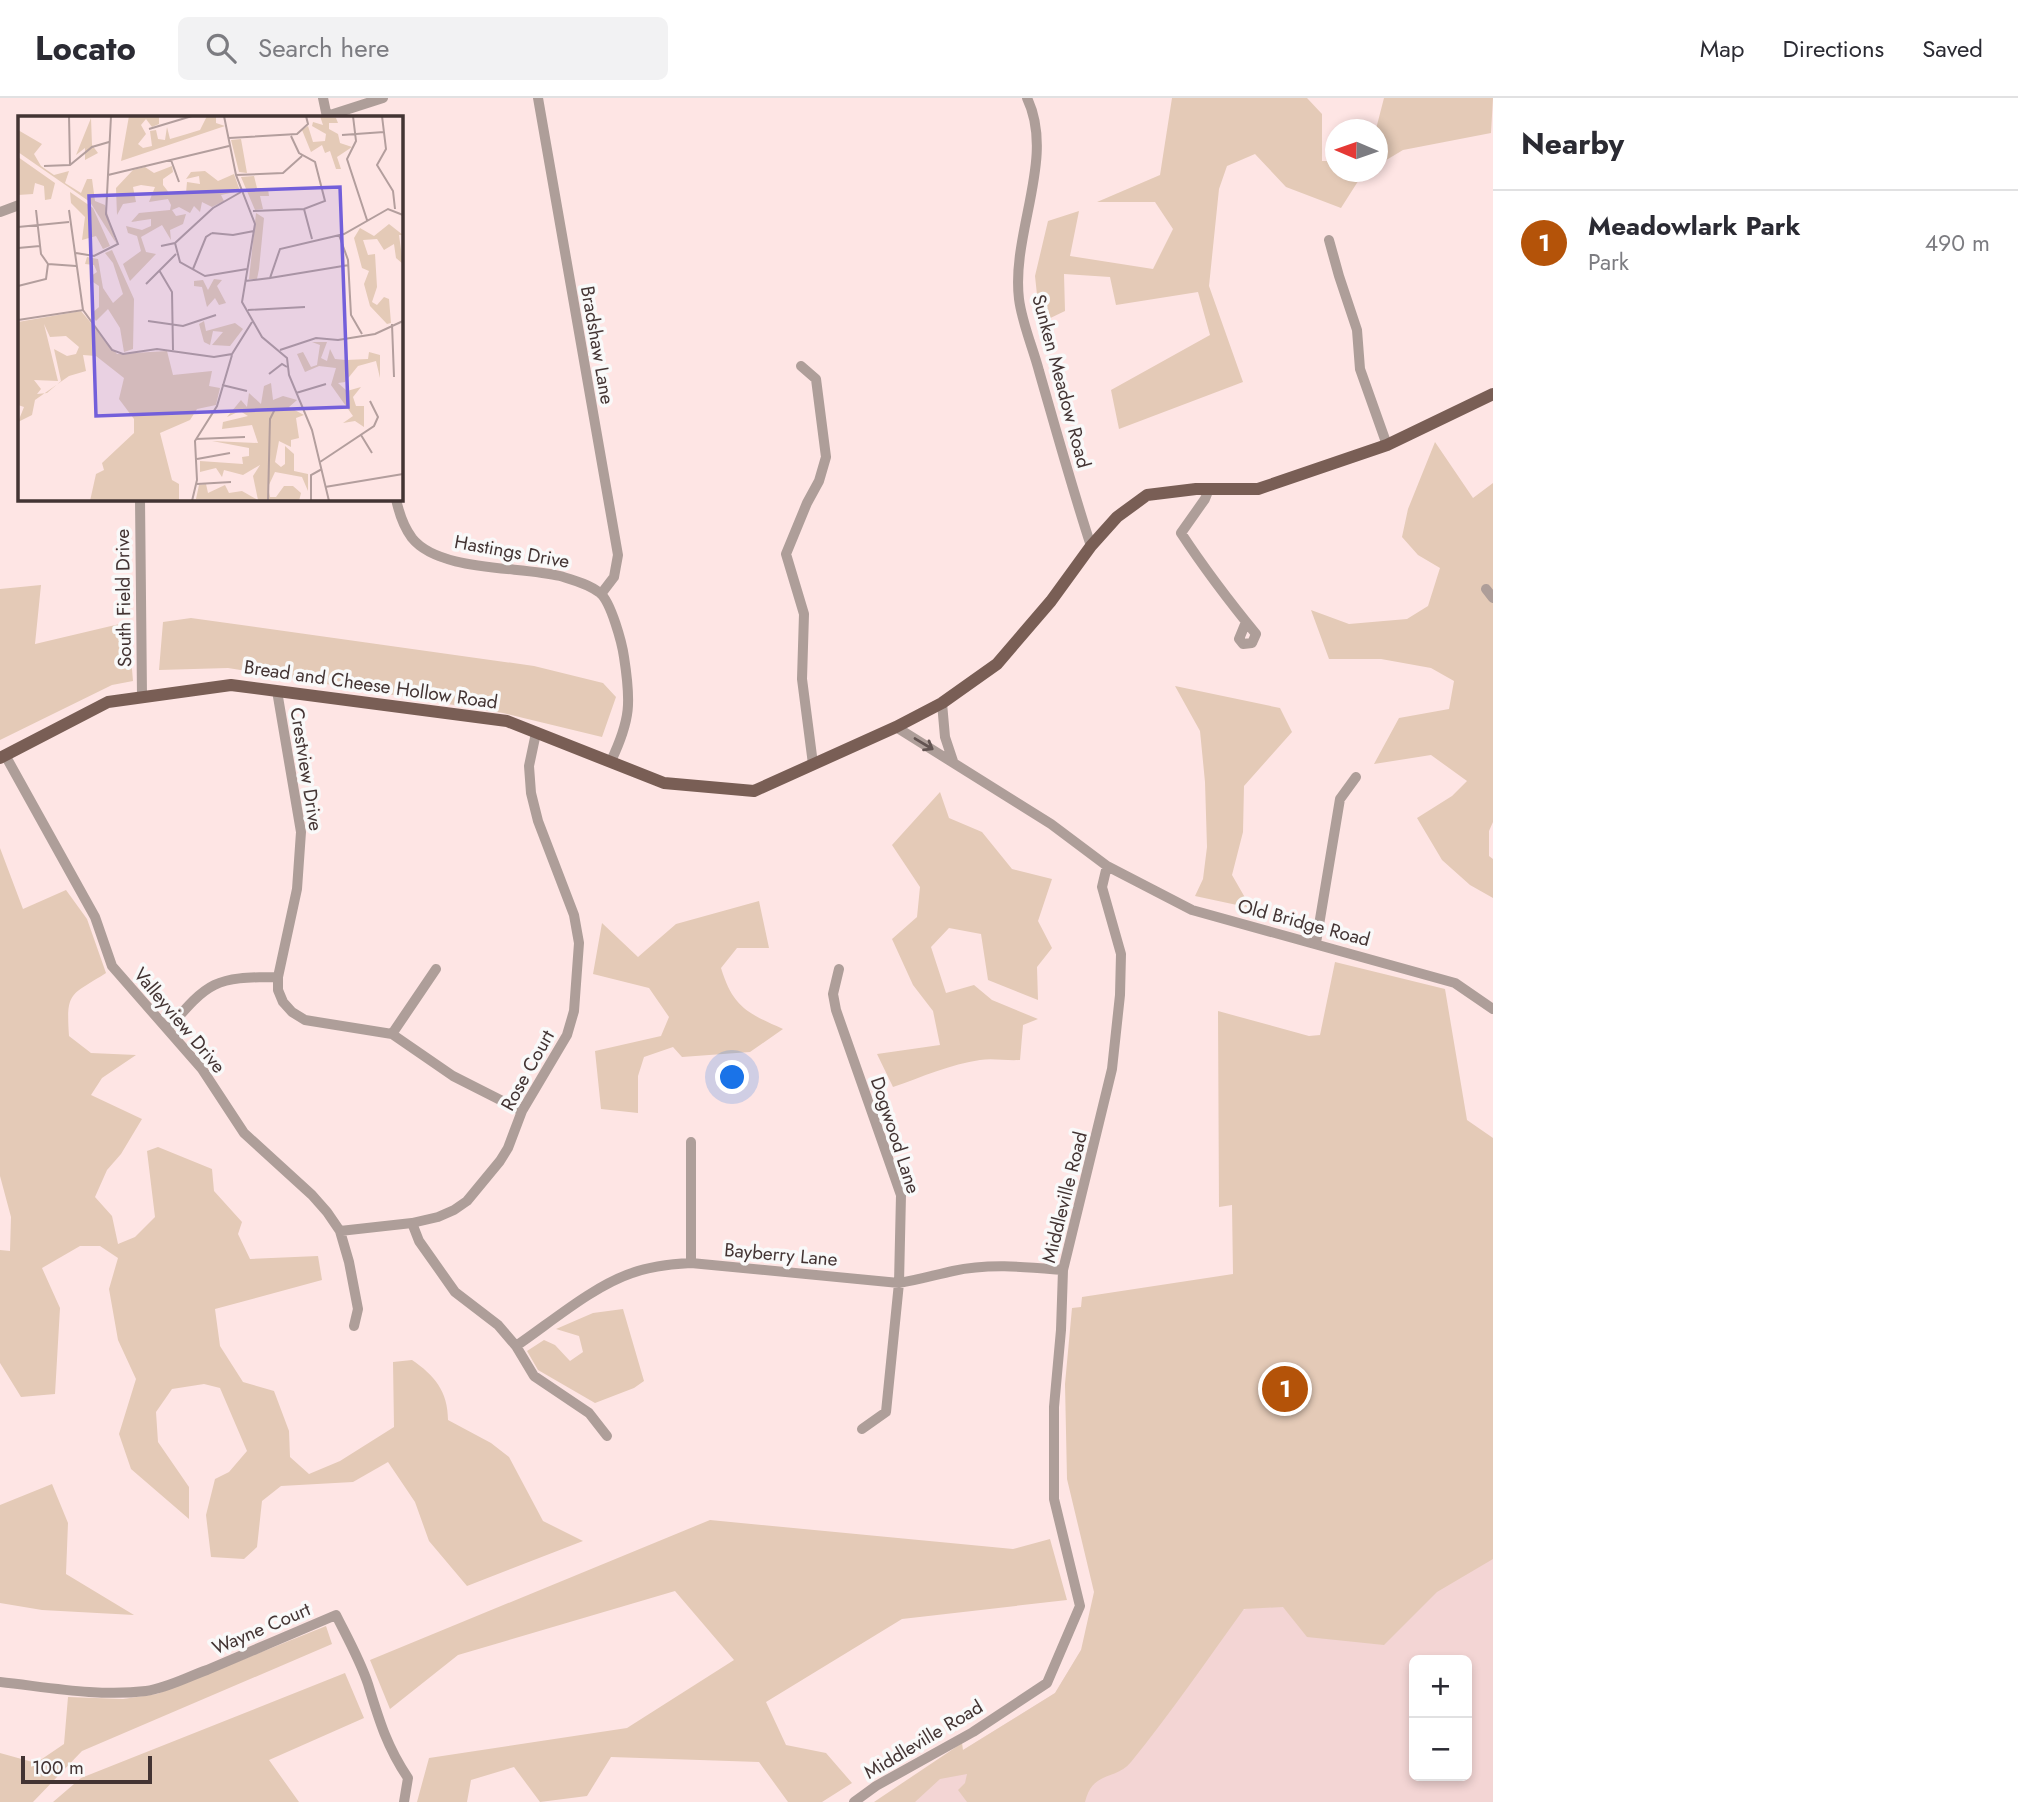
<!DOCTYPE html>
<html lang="en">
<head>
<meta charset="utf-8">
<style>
  :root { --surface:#fff; --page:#f2f2f3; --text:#2b2b33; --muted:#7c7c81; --line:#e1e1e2; --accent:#b45309 }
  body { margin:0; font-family:Jost,sans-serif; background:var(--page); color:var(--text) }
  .controls { position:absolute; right:21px; bottom:21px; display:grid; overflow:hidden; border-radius:10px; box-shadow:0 4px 10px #0003 }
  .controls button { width:63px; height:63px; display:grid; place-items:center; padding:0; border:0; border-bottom:2px solid var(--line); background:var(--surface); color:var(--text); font:35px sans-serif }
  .compass { position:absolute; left:1325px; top:21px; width:63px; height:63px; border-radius:50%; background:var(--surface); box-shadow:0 4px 10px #0003; rotate:272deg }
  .scale { position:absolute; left:21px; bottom:18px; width:131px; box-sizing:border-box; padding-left:7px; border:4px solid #433433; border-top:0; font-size:19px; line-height:24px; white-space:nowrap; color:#433433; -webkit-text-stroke:5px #f9f9f9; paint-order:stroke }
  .you { position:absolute; left:733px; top:980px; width:24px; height:24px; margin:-18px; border:5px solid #fff; border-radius:50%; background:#1a73e8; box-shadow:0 0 0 10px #1a73e833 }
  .badge { display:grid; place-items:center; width:46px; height:46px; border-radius:50%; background:var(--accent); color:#fff; font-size:23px; font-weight:700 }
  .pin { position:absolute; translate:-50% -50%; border:4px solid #fff; box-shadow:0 2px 7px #0006 }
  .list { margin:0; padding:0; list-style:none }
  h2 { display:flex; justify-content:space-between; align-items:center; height:91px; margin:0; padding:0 28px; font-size:30px }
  h2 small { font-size:23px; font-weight:400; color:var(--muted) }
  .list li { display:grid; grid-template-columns:46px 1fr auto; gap:21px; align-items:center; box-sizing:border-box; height:105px; padding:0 28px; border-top:2px solid var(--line) }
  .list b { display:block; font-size:26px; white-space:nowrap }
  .list p { margin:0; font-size:23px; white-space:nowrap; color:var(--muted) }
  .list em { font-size:23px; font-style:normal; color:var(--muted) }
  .icon { flex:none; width:38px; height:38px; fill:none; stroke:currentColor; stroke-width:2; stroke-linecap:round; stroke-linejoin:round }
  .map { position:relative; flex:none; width:1493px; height:1704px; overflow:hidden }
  header { display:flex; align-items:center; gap:42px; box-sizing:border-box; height:98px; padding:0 35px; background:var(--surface); border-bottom:2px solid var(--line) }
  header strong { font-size:33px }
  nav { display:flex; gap:38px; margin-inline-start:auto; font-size:24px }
  .search { width:490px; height:63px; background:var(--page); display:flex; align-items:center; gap:18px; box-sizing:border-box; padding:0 24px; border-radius:10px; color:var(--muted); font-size:26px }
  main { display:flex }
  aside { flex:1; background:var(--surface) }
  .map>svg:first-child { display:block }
  .built { fill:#f3d5d4; fill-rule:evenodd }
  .green { fill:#e4cab7 }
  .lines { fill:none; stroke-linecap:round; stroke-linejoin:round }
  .minor { stroke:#ae9e99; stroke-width:10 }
  .major { stroke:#795e55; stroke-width:12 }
  .oneway { stroke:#635452 }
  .labels { text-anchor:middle; stroke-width:7; stroke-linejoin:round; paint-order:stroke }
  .street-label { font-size:19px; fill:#433433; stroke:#f9f9f9 }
  .inset-road { fill:none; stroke:#b39e9d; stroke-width:2 }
  .view { fill:#735fda; fill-opacity:0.15; stroke:#735fda; stroke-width:3.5 }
  .inset-edge { fill:none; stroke:#433433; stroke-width:3.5 }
</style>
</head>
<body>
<header>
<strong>Locato</strong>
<div class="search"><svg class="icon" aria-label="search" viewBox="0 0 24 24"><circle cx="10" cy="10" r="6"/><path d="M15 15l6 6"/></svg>Search here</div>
<nav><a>Map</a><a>Directions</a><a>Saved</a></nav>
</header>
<main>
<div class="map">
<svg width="1493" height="1704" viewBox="0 0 1493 1704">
  <rect width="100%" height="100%" fill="#fee5e4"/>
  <path class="built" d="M1493,1454V1704H879L1055,1595L1081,1552L1426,1466ZM1414,1562H1467V1678H1414Z"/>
  <path class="green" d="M1172,0H1307L1322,16V63H1335L1336,74H1368L1362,77L1341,110L1286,89L1255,56L1227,68L1219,91L1209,188L1243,284L1119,331L1111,292L1210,237L1198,194L1116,207L1110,179L1064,176L1065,213L1040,225L1035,178L1048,123L1079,113L1070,158L1153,171L1173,131L1155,104H1097L1160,77Z
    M1384,0H1493L1491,35L1403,52L1378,67L1376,31Z
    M1435,344L1473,400L1493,385V724L1489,733V758L1493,761V800L1470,787L1442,762L1417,720L1452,698L1467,683L1431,657L1374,666L1399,620L1449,611L1454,583L1431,570L1381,561H1329L1311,512L1349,526L1407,521L1428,508L1440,470L1418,457L1402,439L1408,411Z
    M41,487L35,546L128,524L133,583L112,587L0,642V491Z
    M191,520L534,568L603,585L616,599L602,639L503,615L228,570L159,572L163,524Z
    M1175,588L1280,610L1292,634L1244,688L1243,734L1232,777L1251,810L1195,798L1203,781L1207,749L1205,684L1200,633Z
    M940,694L949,720L982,734L1012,771L1052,781L1038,823L1052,850L1037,869L1038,902L988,882L981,836L949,830L931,849L946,895L974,887L992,902L1038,921L1023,927L1020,962C1007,963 993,960 980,962C951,966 922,979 893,989L877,956L940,947L933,913L913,887L892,841L917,819L920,789L892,747Z
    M0,750L23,811L66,792L87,821L106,875C70,898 66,893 69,938L91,955L136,957L102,980L91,997L142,1021L121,1056L107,1072L95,1099L112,1118L118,1146L135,1139L155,1119L147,1053L158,1049L212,1071L214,1093L242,1124L238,1136L250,1161L318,1158L322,1182L215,1211L220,1248L243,1284L274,1293L289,1333L290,1359L309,1376L340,1363L394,1329L393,1264L412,1262C434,1277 448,1293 448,1322L491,1345L509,1359L543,1423L583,1443L467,1488L429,1443L415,1404L388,1364L353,1384L281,1388L262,1403L257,1449L244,1461L211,1459L206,1417L215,1381L229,1374L247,1353L220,1290L204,1286L172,1291L156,1314L158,1344L189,1389V1421L131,1371L119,1336L136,1281L118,1242L109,1191L118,1160L100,1148H80L42,1170L60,1210L55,1296L21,1299L0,1265V1152L10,1153L11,1119L0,1078Z
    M759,803L769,850H737L721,870C733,909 747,915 783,931L750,954L682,959L673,949L644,959L638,978V1015L601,1011L595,953L661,938L669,919L649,890L593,876L602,825L638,859L676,826Z
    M1335,864L1445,891L1467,1022L1493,1040V1461L1437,1494L1384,1547L1307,1539L1283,1509L1244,1511C1207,1562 1171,1615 1131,1664C1115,1683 1093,1672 1085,1704H967L958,1692L965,1685L967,1676L940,1681L915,1704H874L962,1645L963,1652L1055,1595L1081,1552L1094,1494L1067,1381L1065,1286L1072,1210L1081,1209L1082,1199L1233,1176L1232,1107L1219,1109L1218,913L1309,938L1320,937Z
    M623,1211L644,1283L634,1290L595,1305L538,1272L527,1253L544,1242L555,1247L570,1263L583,1254L579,1238L556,1231L593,1215Z
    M52,1386L68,1425L66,1476L134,1517L42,1512L0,1505V1407Z
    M710,1422L1013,1451L1050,1441L1067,1502L902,1521L766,1604L786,1647L826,1655L852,1685L822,1704H788L759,1664L611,1659L587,1698L540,1704L514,1669L471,1682L467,1704H417L429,1660L627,1630L734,1562L675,1493L458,1557L390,1611L370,1562Z
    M326,1528L332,1546L82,1653L33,1704H0V1655L36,1665L64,1646L68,1599L123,1601L157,1596Z
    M345,1575L364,1620L269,1662L299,1704H53L81,1680Z"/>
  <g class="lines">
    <path class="minor" d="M323,0L327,19
      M538,0L618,457L614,479L601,496
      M1027,0C1056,60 1011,135 1019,201C1022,225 1033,250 1039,273C1056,332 1072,390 1091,448
      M327,18L383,0
      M0,114L19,107
      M1329,142L1339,178L1357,232L1360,271L1387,347
      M801,268L816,281L826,359L819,383L807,405L786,456L804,516L802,581L813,666
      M1209,391L1205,401L1181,435C1204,470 1229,503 1256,536L1252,545L1243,546L1239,541L1246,524
      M140,401L142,598
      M396,401C399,415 403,428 412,440C439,474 520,468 560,478C573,482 589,486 600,495C611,504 622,545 624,559C631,604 631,621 611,663
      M1486,491L1493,500
      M277,593L301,734L297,791L278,879V892L283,904L292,914L305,922L392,936L453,978L522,1013
      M942,605L945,639L953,663
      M5,657L95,819L112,868L202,971L244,1035L312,1097L327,1114L340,1133L349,1164L358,1211L354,1228
      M1107,768L1192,812L1455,885L1493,911
      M1316,845L1340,701L1356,679
      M839,871L833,896L836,912L901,1097L899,1185L886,1314L862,1331
      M168,931C209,883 214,879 278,879
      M392,936L436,871
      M691,1044V1165
      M412,1125L419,1143L455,1194L498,1227L516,1248L534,1278L589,1315L607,1338
      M340,1133L412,1125L438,1119L454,1112L467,1103L500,1063L508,1050L522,1013L567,937L574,913L579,845L574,817L538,723L531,695L529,668L536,635
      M516,1248C550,1225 593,1188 632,1175C651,1168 671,1166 691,1165L899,1185C918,1182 935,1177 953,1173C989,1165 1027,1169 1063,1172
      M0,1584C47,1589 98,1599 146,1593C167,1590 187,1579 207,1572C250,1554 293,1535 336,1517C347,1539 360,1562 368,1586C379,1622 387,1649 408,1680L404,1704
      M854,1704L876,1688L973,1634L1047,1585L1080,1508L1054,1401V1309L1061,1232L1063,1172L1112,971L1120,897L1121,856L1102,789L1107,768L1051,726L896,629"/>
    <path class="major" d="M0,660L108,604L231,587L507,623L664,685L754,693L896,629L942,605L997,566L1051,503L1091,448L1117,419L1147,397L1196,391H1258L1387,347L1493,296"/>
  </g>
  <defs><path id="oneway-shaft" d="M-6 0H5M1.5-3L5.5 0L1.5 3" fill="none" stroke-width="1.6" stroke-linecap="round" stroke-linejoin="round" transform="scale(1.75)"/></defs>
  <use class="oneway" href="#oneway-shaft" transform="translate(924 646) rotate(31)"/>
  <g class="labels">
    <g class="street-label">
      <text transform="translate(598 247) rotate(80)" y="7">Bradshaw Lane</text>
      <text transform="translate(1062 283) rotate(75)" y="7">Sunken Meadow Road</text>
      <text transform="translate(512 453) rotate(10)" y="7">Hastings Drive</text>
      <text transform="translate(123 500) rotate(-91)" y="7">South Field Drive</text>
      <text transform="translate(371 586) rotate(8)" y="7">Bread and Cheese Hollow Road</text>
      <text transform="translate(307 671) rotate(81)" y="7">Crestview Drive</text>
      <text transform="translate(1304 824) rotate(15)" y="7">Old Bridge Road</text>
      <text transform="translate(180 922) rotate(50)" y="7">Valleyview Drive</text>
      <text transform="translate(527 972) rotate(-61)" y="7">Rose Court</text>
      <text transform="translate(896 1037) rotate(72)" y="7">Dogwood Lane</text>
      <text transform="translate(1064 1099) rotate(-76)" y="7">Middleville Road</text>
      <text transform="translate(781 1156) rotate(5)" y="7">Bayberry Lane</text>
      <text transform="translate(261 1530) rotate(-23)" y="7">Wayne Court</text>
      <text transform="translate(923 1641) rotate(-31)" y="7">Middleville Road</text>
    </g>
  </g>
  <g transform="translate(18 18)">
    <rect width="385" height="385" fill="#fee5e4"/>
    <path d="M111,0H141V8L134,11L128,3L123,9L128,18L120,28L125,32L134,30L132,15L138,14L140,23L147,24L149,11L152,23L169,18L182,14L189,0H198V7L207,10L103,45ZM302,0L318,2L320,7H311V13L320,18L322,27L334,31L319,41L323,53H318L312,35L307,37L304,29L293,36L284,14L290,10L295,26L307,25L308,18L294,10L295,6L305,9ZM73,2L74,29L80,37L67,44V32L58,39ZM0,14L24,28L16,38L23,50L36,59L51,55L47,67L63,77L69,63H74L77,85L87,89L98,127L72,86L0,36ZM223,23L229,57L221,56L213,24ZM0,41L37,67L33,83L27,84L26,70L17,67L15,78L0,79ZM154,50L155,56L145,63V69L152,78L168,77L169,66L182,68L181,60L168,63L173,56L187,55L200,65L216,58L222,75L203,79L206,85L194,91L184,86L182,96L176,90L172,97L161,91L154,94L158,100L168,98L165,108L152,114L153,124L144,109L123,121L128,136L138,138L112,165L105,148L123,135L119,120L110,117L108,110L124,114L133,110V103L113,106L121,97L152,94L153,89L150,83L131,86L137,71L123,69L115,71L118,86L105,88L99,99L98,72L115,54L127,51L136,57ZM236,60L239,72L250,73L251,80H242L245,93L237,94L223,61ZM52,76L75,92L92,130L85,133L78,120L64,124L67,101L53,87ZM238,97L246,102L241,153L239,163H231ZM371,108L385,119H381L385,148L378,142L376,128L366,134L359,123L345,124L350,139L357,138L359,171L354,186L359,189L366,181L371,183L373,207L369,208L352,190L346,168L351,155L344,152L336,122L342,112L356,120ZM94,134L116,183L115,233L106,236L102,212L90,193L78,205L73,198L81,191V170L75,166L73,160L79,156L76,149L67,148L69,141L80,143L85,172L95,187L105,178L95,147L87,137ZM196,163L204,164L199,170L208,187L201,189L197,182L189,191L184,171L176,170V165L185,164L190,174ZM63,195L99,238L149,235L155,259L194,255L191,270L202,272L198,289L179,293L172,304L142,317L154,364L161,368V385H72L78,358L86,354L84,347L116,317V303L101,283L106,262L78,240L65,239L68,255L51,260L17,284L14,299L0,306L6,291L0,289V206ZM26,208L32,221L48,220L61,231L58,238L49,240L36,233L43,265L29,277L19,278L23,273L16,264L40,265ZM186,205L188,215L217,207L225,213L212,230L194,229L205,216L195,215L192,229L186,226L181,208ZM294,226H309L303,242L309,245L312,233L317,243L328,244L350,243L351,236L362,239V262L358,245L340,250L327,266L320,267L329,275L343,271L335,281L338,290H346V311L337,305L325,307L335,300L313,269L318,252L301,250L287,256L279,238L285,236L293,251L299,249L302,229ZM253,267L255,284L265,280L279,284L271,291L286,299L278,302L281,322L273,324V331L261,325L257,346L263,351L267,348V330L276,338V355L290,358V375L284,361L257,356L250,371L252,381H258L266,370H275L283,377L281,385L178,383L181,369L188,368L190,377L207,369L211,377L224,375L240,384L235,360L242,349L225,359L206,354L204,361L198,352L182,356V345L225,348L224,341L231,340V332L194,325L240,327L234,309L204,313L205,306L230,300L222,295L209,301L223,284L229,291L231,277L243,288L246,270Z" fill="#e4cab7" fill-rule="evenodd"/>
    <path class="inset-road" d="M51,0L52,49M206,0L218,59L237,108L224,186L244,221L269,242L271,259L294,314L311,385M335,0L338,25L329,43L349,104M364,0L368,33L359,49L375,75L377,93M131,13L174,0M324,19L366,16M211,22L279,18L290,8L288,0M153,44L161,66M26,50L52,49L74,31L91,26M90,59L211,30M218,59L265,57L284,40M286,93L294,123M51,94L65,194M235,95L286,93L307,85L297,46L281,37L273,20M0,111L51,106M194,117L215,119L236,115M321,119L330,144L333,199L344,218M157,127L162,146L187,160L229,153M143,130L157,127L195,92L223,76M0,132L22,130M58,137L76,140L100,128L88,98L93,0M30,148L58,150M175,153L188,121L194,117M141,154L154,176L155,234M252,162L331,149M227,165L252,162L262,133L326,118L370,93L385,99M128,168L158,138M0,170L28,163L30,148L23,138L18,94M230,194L287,191M0,204L65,194L94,234L105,238L139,233L196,241L214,238L234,206M130,205L165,210L198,199M374,208L376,261M262,234L298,222L320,224L357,218L385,205M251,258L264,248L269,251M204,269L229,275M278,277L308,268M343,319L354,337M178,323L227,321M179,343L212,337M302,346L356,310L360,301L352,285M179,368L213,366M307,371L385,358M174,385L179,364L177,325L199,290L214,239M250,385L252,303L257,293M293,385V359L304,353"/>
    <path class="view" d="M322,71L330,291L78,300L71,80Z"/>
    <rect width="385" height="385" class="inset-edge"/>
  </g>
</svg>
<div class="controls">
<button>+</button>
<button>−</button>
</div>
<svg class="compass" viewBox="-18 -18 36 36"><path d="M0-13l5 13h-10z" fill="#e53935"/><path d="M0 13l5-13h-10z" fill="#7c7c81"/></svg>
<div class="scale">100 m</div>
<div class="you"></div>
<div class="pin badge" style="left:1285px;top:1291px">1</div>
</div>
<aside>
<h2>Nearby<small></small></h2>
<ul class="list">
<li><span class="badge">1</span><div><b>Meadowlark Park</b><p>Park</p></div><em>490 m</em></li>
</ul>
</aside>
</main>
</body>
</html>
